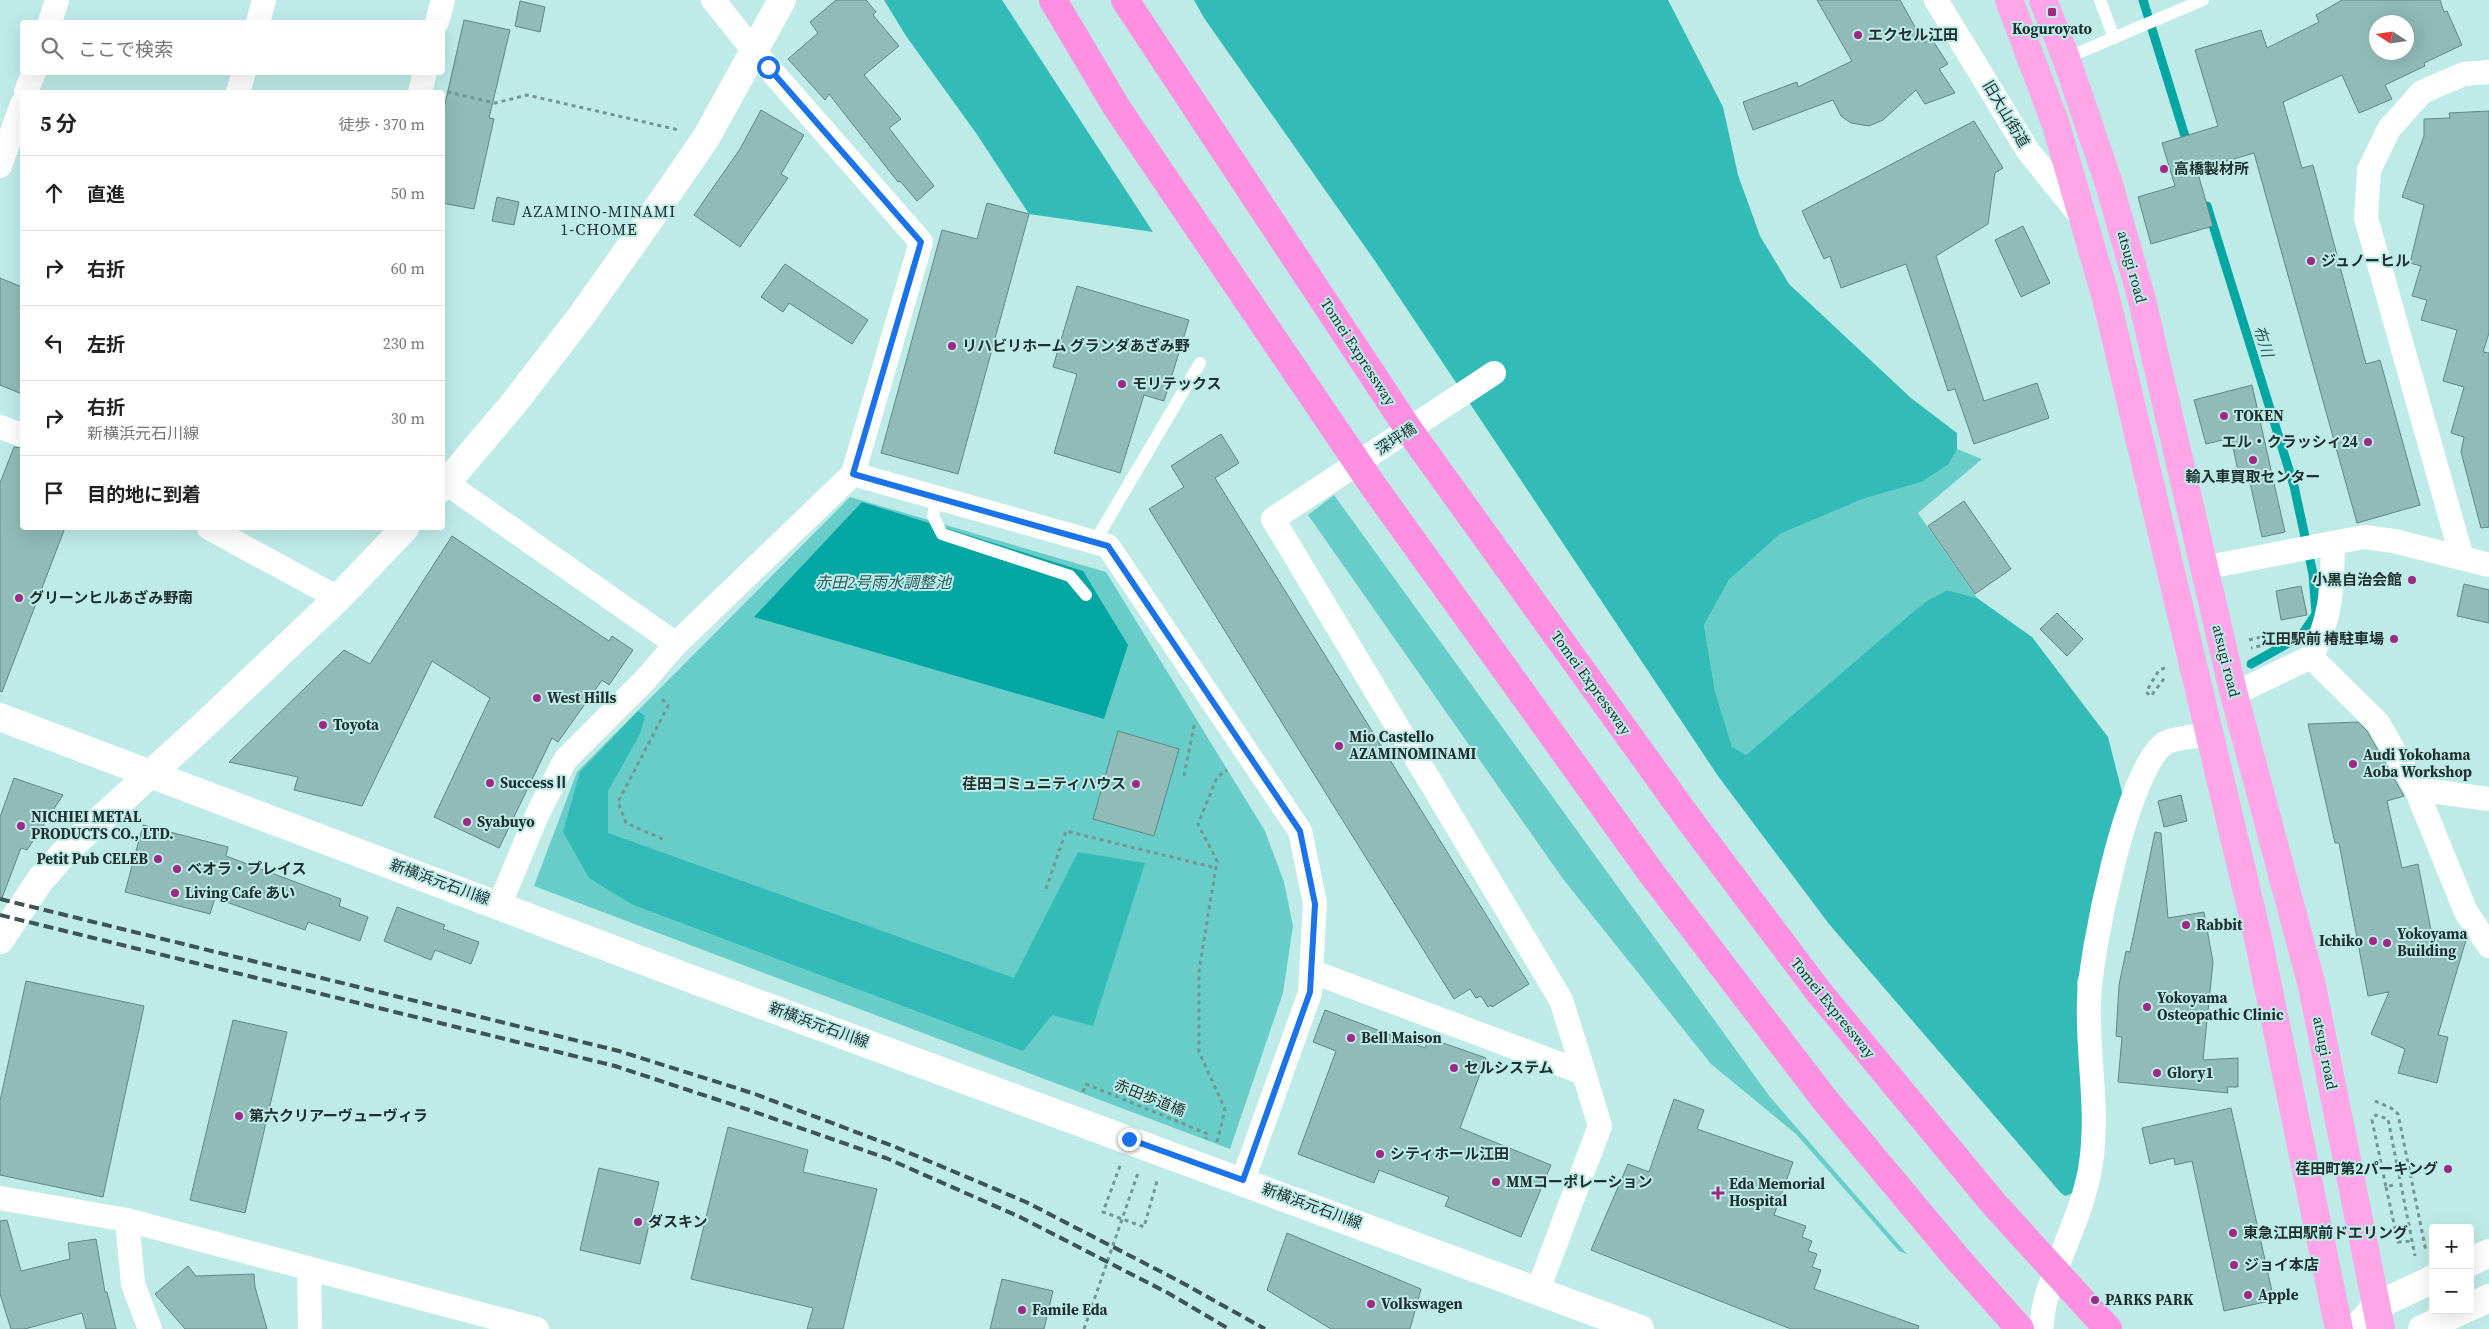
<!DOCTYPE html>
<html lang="ja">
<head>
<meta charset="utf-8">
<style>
  :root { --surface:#fff; --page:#f2f2f2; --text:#222; --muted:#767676; --line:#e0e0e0 }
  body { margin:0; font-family:"Source Serif 4","Noto Sans JP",serif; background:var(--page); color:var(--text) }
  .controls { position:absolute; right:15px; bottom:15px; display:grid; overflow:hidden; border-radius:5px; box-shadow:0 5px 20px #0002 }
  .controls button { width:45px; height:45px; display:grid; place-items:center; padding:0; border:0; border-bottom:1px solid var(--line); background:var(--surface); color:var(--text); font:25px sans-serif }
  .compass { position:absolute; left:2369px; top:15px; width:45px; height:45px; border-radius:50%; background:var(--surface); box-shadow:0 5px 20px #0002; rotate:282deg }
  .stop { position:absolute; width:15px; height:15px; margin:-11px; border:4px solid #1a73e8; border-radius:50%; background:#fff }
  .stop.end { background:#1a73e8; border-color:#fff; box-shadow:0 1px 5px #0008 }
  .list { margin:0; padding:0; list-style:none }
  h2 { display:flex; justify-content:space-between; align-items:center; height:65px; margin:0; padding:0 20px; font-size:21px }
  h2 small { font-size:16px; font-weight:400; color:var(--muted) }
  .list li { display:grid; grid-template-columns:32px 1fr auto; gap:15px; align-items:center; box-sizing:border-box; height:75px; padding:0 20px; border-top:1px solid var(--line) }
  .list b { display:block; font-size:19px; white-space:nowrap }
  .list p { margin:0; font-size:16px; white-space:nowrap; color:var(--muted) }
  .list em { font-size:16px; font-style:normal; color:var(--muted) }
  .icon { flex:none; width:28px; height:28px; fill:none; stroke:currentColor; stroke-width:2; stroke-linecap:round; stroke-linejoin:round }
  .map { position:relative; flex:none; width:2489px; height:1329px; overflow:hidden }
  .search { position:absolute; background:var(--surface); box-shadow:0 5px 20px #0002; left:20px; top:20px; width:425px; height:55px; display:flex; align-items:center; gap:12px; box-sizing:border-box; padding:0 18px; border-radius:5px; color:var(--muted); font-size:19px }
  .panel { position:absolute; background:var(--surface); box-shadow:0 5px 20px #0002; left:20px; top:90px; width:425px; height:440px; border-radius:5px }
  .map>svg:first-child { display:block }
  .green { fill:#68cdc8 }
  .forest { fill:#33bcb7 }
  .water { fill:#02a7a3 }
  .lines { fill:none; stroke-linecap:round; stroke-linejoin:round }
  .stream { stroke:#02a7a3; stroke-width:9 }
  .building { fill:#90bbb8; stroke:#5e8885; fill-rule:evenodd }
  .path { stroke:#759593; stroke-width:3; stroke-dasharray:4 4; stroke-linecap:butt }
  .service { stroke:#fff; stroke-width:12 }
  .minor { stroke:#fff; stroke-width:24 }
  .tertiary { stroke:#fff; stroke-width:28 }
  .trunk { stroke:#fea6e7; stroke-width:28 }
  .motorway { stroke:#fe90e1; stroke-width:28 }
  .rail { stroke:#3d5453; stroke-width:4; stroke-dasharray:10 5; stroke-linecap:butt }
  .route { stroke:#1a73e8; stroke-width:6 }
  .poi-dot { fill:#9d2984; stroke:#beebe8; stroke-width:2 }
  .labels { text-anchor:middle; stroke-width:4; stroke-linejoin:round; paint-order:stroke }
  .poi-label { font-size:15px; font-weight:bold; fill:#1e2f2e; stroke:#beebe8; text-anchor:start }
  .street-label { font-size:15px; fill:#1e2f2e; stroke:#beebe8 }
  .neighbourhood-label { font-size:16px; letter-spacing:1px; fill:#1e2f2e; stroke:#beebe8 }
  .water-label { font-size:16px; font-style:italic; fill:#2a605d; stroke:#beebe8 }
</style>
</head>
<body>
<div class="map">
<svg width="2489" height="1329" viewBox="0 0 2489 1329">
  <rect width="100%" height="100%" fill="#beebe8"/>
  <path class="green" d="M1957,449L1982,459L1918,513L1977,598L1947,590L1930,599L1746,755L1732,748L1715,691L1704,625L1729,580L1780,534L1863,499L1922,482L1949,464Z
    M1334,495L1770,1097L1907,1254L1899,1251L1796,1134L1711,1064L1563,879L1308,515Z
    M850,497L1106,572L1265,831L1284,882L1293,926L1283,993L1230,1149L534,886L577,772Z"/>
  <path class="forest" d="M884,0H1002L1153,232L1029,214L976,133L906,36Z
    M1194,0H1668L1723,107L1738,175L1760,236L1789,284L1911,398L1957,433V449L1949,464L1922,482L1863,499L1780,534L1729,580L1704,625L1715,691L1732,747L1746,755L1913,612L1930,599L1947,590L1977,598L2032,637L2108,737L2123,796L2110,869L2077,982L2087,1117L2080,1184L2071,1194L2065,1196L2060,1192L1829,924L1718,776L1375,261L1204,18Z
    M638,711L645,716L640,734L608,791V833L1014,978L1078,852L1145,863L1093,1026L1052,1015L1023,1051L631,904L589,878L563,832L580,772Z"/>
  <path class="water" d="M862,502L1083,571L1128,645L1104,719L754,617Z"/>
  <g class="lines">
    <path class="stream" d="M2143,0L2188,146
      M2207,206L2294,486L2313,574L2316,614L2301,636L2251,664"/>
  </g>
  <path class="building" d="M836,0H866L876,12L873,15L899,46L864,75L901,119L889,128L934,186L917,201L900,181L898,182L829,94L825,100L788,59L818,33L810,22Z
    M1817,0H1900L1924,43L1931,38L1948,64L1939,69L1955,93L1925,104L1916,90L1883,120L1869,126L1851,123L1841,116L1833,100L1753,130L1743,102L1797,82L1798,87L1852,61Z
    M2342,0H2440L2444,12L2447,11L2462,45L2424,63L2425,66L2385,85L2392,99L2359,113L2342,75L2283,102L2302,168L2313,165L2366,364L2380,360L2420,505L2357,523L2254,153L2197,170L2213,226L2151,244L2138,197L2175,186L2162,143L2218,126L2195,50L2261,30L2267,48L2319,22L2316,15ZM2376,22H2406V52H2376Z
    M520,1L545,7L540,32L515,26Z
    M464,20L510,30L489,118L494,119L474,209L442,203V117Z
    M761,110L804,135L781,174L788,178L740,247L694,215L740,149Z
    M2489,111V333L2483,352L2489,353V527L2481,528L2461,452L2464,437L2451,433L2464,387L2443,381L2457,330L2421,320L2427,300L2412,296L2421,266L2410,263L2424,205L2402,197L2424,136V119L2450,118L2449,113Z
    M1974,121L2003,168L1995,173L1988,224L1936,256L1984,401L2037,383L2049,418L1974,444L1955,389L1948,391L1906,264L1841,288L1830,256L1824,259L1802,211Z
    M497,197L519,202L514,225L492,221Z
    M987,203L1029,214L958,474L881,453L942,230L977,239Z
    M2023,226L2050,283L2021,297L1995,240Z
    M785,264L868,320L852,344L789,303L783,312L761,297Z
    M0,278L22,287V394L0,385Z
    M1077,286L1189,320L1164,401L1144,395L1120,473L1054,453L1077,374L1053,367Z
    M2252,385L2285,532L2262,537L2249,478L2240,480L2231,438L2206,444L2194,400Z
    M1221,434L1239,463L1215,478L1529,984L1492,1007L1491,1005L1488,1007L1481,996L1476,998L1470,989L1454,999L1149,509L1184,487L1171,466Z
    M14,447L22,448V528H65L2,692L0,691V483Z
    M1964,501L2011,569L1975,594L1928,526Z
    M452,536L609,641L612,636L633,650L609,685L602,680L558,742L552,738L499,848L434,817L490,698L432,661L362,806L294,790L298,777L229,762L344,650L370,664Z
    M2464,584L2489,590V623L2457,616Z
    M2301,586L2307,615L2281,620L2276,591Z
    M2057,613L2083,639L2067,656L2040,629Z
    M2358,722L2367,731L2404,796L2387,801L2402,868L2418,864L2431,930L2466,940L2438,1035L2448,1037L2437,1083L2398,1073L2405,1049L2371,1034L2389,992L2368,996L2339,843H2335L2308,724Z
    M1118,731L1179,749L1154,836L1093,819Z
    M14,778L63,795L27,850L21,848L2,898L0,897V817Z
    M2181,795L2187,821L2164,827L2158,801Z
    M143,825L228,847L226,856L341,899L339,906L368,917L360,941L308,922L305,930L215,898L210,914L125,892Z
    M2155,832L2161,833L2168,918L2204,912L2213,962L2203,1060L2238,1058V1087H2227L2228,1093L2118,1082L2122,1037L2116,1036L2119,985L2126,951L2130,952Z
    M397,907L445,925L443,929L479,942L471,964L435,950L431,960L384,941Z
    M26,981L144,1006L103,1197L0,1175V1101Z
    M1325,1010L1425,1048L1429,1038L1486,1058L1460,1128L1551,1165L1521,1237L1445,1206L1449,1197L1379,1170L1374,1183L1298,1154L1336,1051L1313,1042Z
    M233,1020L287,1032L245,1213L190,1200Z
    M1674,1099L1704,1110L1697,1129L1793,1162L1774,1215L1806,1226L1802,1237L1812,1241L1808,1251L1817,1254L1812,1267L1821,1270L1814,1289L1919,1326L1918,1329H1791L1591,1250L1628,1164L1649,1172Z
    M2231,1108L2274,1300L2224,1311L2192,1161L2175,1165L2174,1158L2150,1164L2142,1128Z
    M728,1127L808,1150L803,1172L877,1189L843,1329H807L813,1308L691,1279Z
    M599,1168L659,1182L640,1264L580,1250Z
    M7,1220L21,1271L70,1259L68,1243L96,1239L105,1292H107L116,1329H86L82,1313L25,1329H11L0,1294V1221Z
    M1287,1233L1421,1289L1410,1329H1331L1267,1290Z
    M188,1266L196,1276L254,1274L255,1287L267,1329H185L155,1294Z
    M1002,1279L1053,1291L1044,1329H990Z"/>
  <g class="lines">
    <path class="path" d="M447,92L495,103L527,95L679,130
      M2249,640L2269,635L2271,643L2251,648
      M2165,668L2159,670L2146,692L2151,696L2166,676
      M662,699L668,706L618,802L626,823L665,840
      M1184,776L1195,721
      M1046,889L1066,831L1216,868
      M1083,1092L1086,1084L1208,1134L1206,1139
      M2375,1101L2391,1108L2398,1114L2426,1251
      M1217,1142L1225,1109L1199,1052V971L1217,861L1198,824L1217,777L1227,770
      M1120,1166L1103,1212L1144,1227L1157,1181
      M2393,1185L2386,1187L2372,1120L2376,1115L2388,1119L2415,1256
      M2386,1187L2398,1242L2413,1241
      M1084,1329L1138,1173"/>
    <path class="service" d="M2100,0L2114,38
      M2066,58L2203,0
      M937,498L933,516L942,534L1070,576L1086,595
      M1094,543L1200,363"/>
    <path class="minor" d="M1936,0L2028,151L2082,218
      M50,22L57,0
      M258,22L264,0
      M437,22L443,0
      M26,92L34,72
      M238,92L244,72
      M420,92L425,72
      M0,166L22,104
      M1494,373L1273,519L1561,1000L1584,1073
      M0,427L22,435
      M853,474L1108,546L1300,831L1315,903L1310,993L1243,1180
      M442,480L676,644
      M209,528L338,598
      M2462,558L2366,218L2369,170L2389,129L2422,92L2464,74L2489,72
      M2203,568L2364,537L2394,541L2489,565
      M2311,657C2332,618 2332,587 2333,543
      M2234,694L2311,657L2378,723L2416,789L2466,912L2489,946
      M2416,789L2489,799
      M500,904L537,815L565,760L645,680L676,644L853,474L921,242L754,51L713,0
      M1313,972L1584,1073L1600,1126L1538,1290
      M0,1198L127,1220L537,1329
      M127,1220L133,1284L150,1329
      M309,1269L310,1329
      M2041,1329C2043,1318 2043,1306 2047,1295C2060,1253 2085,1207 2091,1163C2099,1107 2087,1056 2089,1001C2090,953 2127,769 2165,743C2173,738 2199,736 2209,734"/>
    <path class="tertiary" d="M442,488L514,403L582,315L645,226L706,138L782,0
      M0,717L678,974L1640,1329
      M0,940L41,879L70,847L201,728L338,598L405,528
      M2470,1262L2489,1253
      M2470,1307L2489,1298
      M2356,1329L2376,1306L2433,1279
      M2422,1329L2463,1310"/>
    <path class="trunk" d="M2009,0L2056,125L2106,298L2258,938L2339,1329
      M2043,0L2066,58L2109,184L2142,300L2232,687L2312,986L2381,1329"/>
    <path class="motorway" d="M1053,0L1117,108L1374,487L1652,874L1825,1100L1956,1257L2020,1329
      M1125,0L1409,430L1688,818L1818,991L1994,1204L2108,1329"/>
    <path class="rail" d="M0,899L619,1051L755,1094L893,1146L1026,1202L1179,1281L1265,1329
      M0,915L615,1066L749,1110L886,1158L1020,1217L1168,1293L1229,1329"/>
  </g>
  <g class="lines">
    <path class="route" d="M768,67L921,242L853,474L1108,546L1300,831L1315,904L1310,992L1243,1180L1129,1139"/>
  </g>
  <g class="poi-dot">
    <rect x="2047" y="7" width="10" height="10" rx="2.5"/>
    <circle cx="1858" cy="35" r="5"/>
    <circle cx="2164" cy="169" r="5"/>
    <circle cx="2311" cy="261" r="5"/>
    <circle cx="952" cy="346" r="5"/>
    <circle cx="1122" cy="384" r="5"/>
    <circle cx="2224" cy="416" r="5"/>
    <circle cx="2368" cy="442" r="5"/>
    <circle cx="2253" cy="460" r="5"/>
    <circle cx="2412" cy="580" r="5"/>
    <circle cx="19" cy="598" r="5"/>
    <circle cx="2394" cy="639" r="5"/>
    <circle cx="537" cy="698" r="5"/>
    <circle cx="323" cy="725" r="5"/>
    <circle cx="1339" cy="746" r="5"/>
    <circle cx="2353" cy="764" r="5"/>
    <circle cx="490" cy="783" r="5"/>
    <circle cx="1136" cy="784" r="5"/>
    <circle cx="467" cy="822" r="5"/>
    <circle cx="21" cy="826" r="5"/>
    <circle cx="158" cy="859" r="5"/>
    <circle cx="177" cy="869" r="5"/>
    <circle cx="175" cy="893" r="5"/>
    <circle cx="2186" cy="925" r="5"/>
    <circle cx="2373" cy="941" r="5"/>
    <circle cx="2387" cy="943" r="5"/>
    <circle cx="2147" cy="1007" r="5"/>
    <circle cx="1351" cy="1038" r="5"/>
    <circle cx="1454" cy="1068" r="5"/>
    <circle cx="2157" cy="1073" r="5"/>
    <circle cx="239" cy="1116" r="5"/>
    <circle cx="1380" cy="1154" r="5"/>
    <circle cx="2448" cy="1169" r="5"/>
    <circle cx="1496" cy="1182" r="5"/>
    <path d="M1715.5 1185.5h5v5h5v5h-5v5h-5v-5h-5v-5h5z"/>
    <circle cx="638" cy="1222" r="5"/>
    <circle cx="2233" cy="1233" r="5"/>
    <circle cx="2234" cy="1265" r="5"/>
    <circle cx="2248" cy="1295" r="5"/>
    <circle cx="2095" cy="1300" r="5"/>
    <circle cx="1371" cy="1304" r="5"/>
    <circle cx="1022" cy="1310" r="5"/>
  </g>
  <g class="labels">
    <g class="poi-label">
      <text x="2052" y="34" text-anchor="middle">Koguroyato</text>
      <text x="1868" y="40">エクセル江田</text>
      <text x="2174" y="174">高橋製材所</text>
      <text x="2321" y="266">ジュノーヒル</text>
      <text x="962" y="351">リハビリホーム グランダあざみ野</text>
      <text x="1132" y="389">モリテックス</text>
      <text x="2234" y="421">TOKEN</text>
      <text x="2358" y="447" text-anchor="end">エル・クラッシィ24</text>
      <text x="2253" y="482" text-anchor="middle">輸入車買取センター</text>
      <text x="2402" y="585" text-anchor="end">小黒自治会館</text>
      <text x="29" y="603">グリーンヒルあざみ野南</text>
      <text x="2384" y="644" text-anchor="end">江田駅前 椿駐車場</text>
      <text x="547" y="703">West Hills</text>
      <text x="333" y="730">Toyota</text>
      <text x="1349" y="742">Mio Castello<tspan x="1349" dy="17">AZAMINOMINAMI</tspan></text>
      <text x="2363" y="760">Audi Yokohama<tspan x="2363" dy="17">Aoba Workshop</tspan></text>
      <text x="500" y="788">SuccessⅡ</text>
      <text x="1126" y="789" text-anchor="end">荏田コミュニティハウス</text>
      <text x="31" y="822">NICHIEI METAL<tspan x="31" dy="17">PRODUCTS CO., LTD.</tspan></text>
      <text x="477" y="827">Syabuyo</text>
      <text x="148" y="864" text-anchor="end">Petit Pub CELEB</text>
      <text x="187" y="874">ベオラ・プレイス</text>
      <text x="185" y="898">Living Cafe あい</text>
      <text x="2196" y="930">Rabbit</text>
      <text x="2397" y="939">Yokoyama<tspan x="2397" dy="17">Building</tspan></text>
      <text x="2363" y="946" text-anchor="end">Ichiko</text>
      <text x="2157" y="1003">Yokoyama<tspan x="2157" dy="17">Osteopathic Clinic</tspan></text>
      <text x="1361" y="1043">Bell Maison</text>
      <text x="1464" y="1073">セルシステム</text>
      <text x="2167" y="1078">Glory1</text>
      <text x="249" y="1121">第六クリアーヴューヴィラ</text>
      <text x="1390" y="1159">シティホール江田</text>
      <text x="2438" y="1174" text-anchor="end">荏田町第2パーキング</text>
      <text x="1506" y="1187">MMコーポレーション</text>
      <text x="1729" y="1189">Eda Memorial<tspan x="1729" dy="17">Hospital</tspan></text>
      <text x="648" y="1227">ダスキン</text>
      <text x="2243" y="1238">東急江田駅前ドエリング</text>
      <text x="2244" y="1270">ジョイ本店</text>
      <text x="2258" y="1300">Apple</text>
      <text x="2105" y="1305">PARKS PARK</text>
      <text x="1381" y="1309">Volkswagen</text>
      <text x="1032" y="1315">Famile Eda</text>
    </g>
    <g class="street-label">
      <text transform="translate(2006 114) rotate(59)" y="5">旧大山街道</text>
      <text transform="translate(2132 267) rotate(75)" y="5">atsugi road</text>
      <text transform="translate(1358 352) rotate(57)" y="5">Tomei Expressway</text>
      <text transform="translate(1396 439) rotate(-33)" y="5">深坪橋</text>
      <text transform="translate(2226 661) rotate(76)" y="5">atsugi road</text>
      <text transform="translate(1591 683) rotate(54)" y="5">Tomei Expressway</text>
      <text transform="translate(440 882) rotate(20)" y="5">新横浜元石川線</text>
      <text transform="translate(1833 1008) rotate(51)" y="5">Tomei Expressway</text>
      <text transform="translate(819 1025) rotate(20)" y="5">新横浜元石川線</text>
      <text transform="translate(2325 1053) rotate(79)" y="5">atsugi road</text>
      <text transform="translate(1150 1098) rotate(22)" y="5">赤田歩道橋</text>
      <text transform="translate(1312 1206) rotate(20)" y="5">新横浜元石川線</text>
    </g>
    <g class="neighbourhood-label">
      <text x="599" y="217">AZAMINO-MINAMI<tspan x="599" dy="18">1-CHOME</tspan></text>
    </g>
    <g class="water-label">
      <text transform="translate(2264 341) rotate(73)" y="6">布川</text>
      <text x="883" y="588">赤田2号雨水調整池</text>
    </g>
  </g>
</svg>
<div class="controls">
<button>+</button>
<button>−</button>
</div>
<svg class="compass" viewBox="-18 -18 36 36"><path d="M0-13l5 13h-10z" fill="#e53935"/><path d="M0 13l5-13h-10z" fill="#767676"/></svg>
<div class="stop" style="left:768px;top:67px"></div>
<div class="stop end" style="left:1129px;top:1139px"></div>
<div class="search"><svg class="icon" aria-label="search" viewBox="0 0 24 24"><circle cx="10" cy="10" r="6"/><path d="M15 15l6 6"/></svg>ここで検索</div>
<section class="panel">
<h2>5 分<small>徒歩 · 370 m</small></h2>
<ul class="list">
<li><svg class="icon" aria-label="ahead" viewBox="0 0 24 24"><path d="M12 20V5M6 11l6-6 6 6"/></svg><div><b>直進</b></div><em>50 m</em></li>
<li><svg class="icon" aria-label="right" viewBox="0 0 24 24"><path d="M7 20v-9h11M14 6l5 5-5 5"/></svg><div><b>右折</b></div><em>60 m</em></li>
<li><svg class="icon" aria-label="left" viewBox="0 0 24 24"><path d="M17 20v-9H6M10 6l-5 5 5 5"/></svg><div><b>左折</b></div><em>230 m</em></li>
<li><svg class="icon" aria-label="right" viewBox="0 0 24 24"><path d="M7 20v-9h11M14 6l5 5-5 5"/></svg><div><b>右折</b><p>新横浜元石川線</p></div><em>30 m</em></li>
<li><svg class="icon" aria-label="arrive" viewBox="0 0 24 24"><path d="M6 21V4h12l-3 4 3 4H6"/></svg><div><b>目的地に到着</b></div></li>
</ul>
</section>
</div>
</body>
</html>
